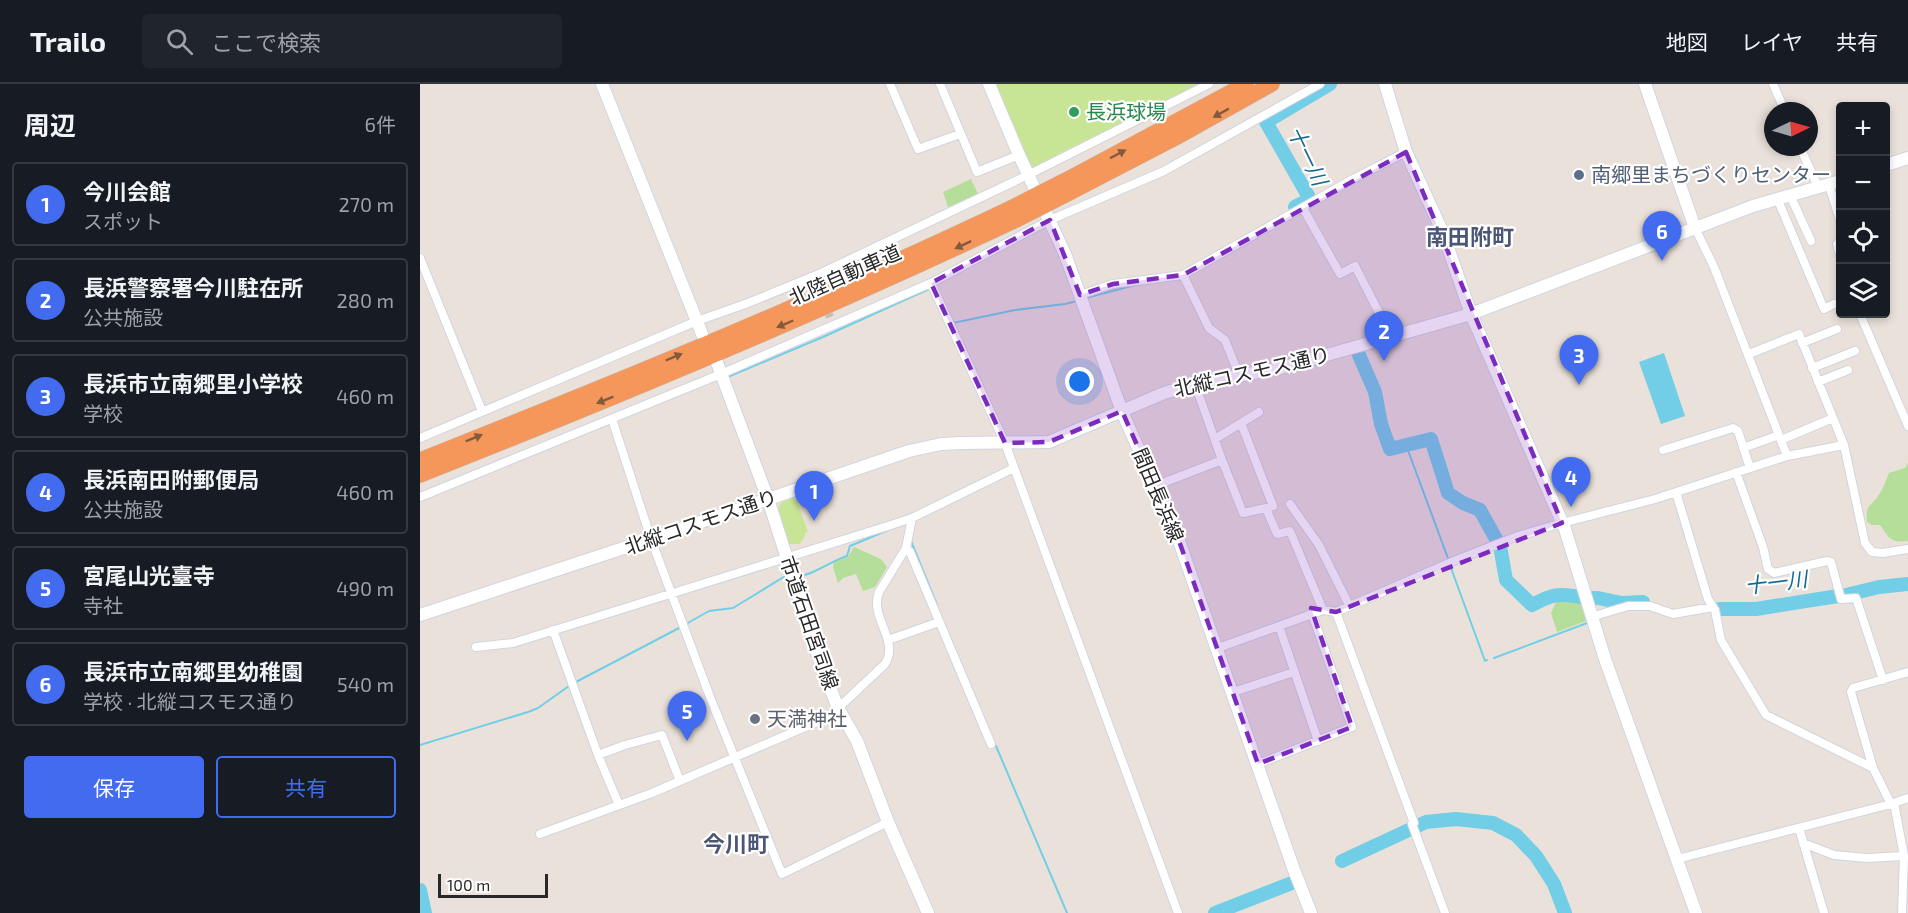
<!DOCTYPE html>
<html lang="ja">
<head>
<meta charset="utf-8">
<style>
  :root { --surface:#171b24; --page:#20242c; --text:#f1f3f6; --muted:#9ea1a6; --line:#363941; --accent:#426bef }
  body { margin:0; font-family:"Exo 2","Noto Sans JP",sans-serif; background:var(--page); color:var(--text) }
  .controls { position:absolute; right:18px; top:18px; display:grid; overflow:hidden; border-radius:6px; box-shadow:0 3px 9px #0003 }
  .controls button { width:54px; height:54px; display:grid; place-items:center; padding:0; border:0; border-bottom:2px solid var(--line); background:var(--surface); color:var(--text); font:30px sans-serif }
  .compass { position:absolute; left:1344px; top:18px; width:54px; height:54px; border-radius:50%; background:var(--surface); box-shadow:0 3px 9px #0003; rotate:85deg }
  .scale { position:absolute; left:18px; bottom:15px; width:110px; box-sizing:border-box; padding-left:6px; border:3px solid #282828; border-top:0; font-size:16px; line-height:21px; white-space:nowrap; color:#282828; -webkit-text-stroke:4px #fff; paint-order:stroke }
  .you { position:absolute; left:660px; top:298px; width:21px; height:21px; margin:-15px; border:4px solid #fff; border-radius:50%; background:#1a73e8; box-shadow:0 0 0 9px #1a73e833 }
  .badge { display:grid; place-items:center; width:39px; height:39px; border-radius:50%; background:var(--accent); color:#fff; font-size:20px; font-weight:700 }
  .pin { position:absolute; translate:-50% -50px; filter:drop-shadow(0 2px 3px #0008) }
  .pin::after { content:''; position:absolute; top:32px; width:21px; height:18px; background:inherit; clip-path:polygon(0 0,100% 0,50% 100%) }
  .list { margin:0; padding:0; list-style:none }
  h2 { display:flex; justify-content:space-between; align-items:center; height:78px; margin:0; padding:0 24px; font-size:26px }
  h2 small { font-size:20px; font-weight:400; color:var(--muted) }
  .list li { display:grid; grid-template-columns:39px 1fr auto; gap:18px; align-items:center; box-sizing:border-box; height:84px; margin:0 12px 12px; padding:0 12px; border:2px solid var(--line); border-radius:6px }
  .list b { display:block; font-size:22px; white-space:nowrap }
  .list p { margin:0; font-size:20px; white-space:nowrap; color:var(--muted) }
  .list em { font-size:20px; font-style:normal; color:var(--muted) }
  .actions { display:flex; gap:12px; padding:18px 24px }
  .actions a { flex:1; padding:14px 0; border:2px solid var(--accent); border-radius:6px; text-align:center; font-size:21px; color:var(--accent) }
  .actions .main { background:var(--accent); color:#fff }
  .icon { flex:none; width:33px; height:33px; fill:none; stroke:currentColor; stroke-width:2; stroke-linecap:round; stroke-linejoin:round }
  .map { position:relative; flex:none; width:1488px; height:829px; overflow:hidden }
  header { display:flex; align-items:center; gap:36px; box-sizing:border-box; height:84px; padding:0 30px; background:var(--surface); border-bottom:2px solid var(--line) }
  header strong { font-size:28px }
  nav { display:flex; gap:33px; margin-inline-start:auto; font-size:21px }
  .search { width:420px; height:54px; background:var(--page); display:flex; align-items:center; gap:15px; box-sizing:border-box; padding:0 21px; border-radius:6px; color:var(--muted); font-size:22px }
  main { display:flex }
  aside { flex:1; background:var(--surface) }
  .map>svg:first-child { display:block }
  .green { fill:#b4de99 }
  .pitch { fill:#c7e595 }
  .water { fill:#72cee7 }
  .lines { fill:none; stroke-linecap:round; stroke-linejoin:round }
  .stream { stroke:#72cee7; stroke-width:2 }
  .river { stroke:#72cee7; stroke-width:14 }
  .street-tunnel { stroke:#c3bdb6; stroke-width:8; stroke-dasharray:8 4; stroke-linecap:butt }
  .street-casing { stroke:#d0d4e0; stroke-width:10 }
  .secondary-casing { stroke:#d0d4e0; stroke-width:14 }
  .highway-casing { stroke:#c3c3c3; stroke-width:16 }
  .street { stroke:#fff; stroke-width:8 }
  .secondary { stroke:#fff; stroke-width:12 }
  .highway { stroke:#f5965b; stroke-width:15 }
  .highway-bridge-casing { stroke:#c3c3c3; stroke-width:16; stroke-linecap:butt }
  .highway-bridge { stroke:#f5965b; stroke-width:15 }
  .oneway { fill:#845a3f }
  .marked { fill:#7b2cbf; fill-opacity:0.2; stroke:#7b2cbf; stroke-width:4.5; stroke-dasharray:12 8; stroke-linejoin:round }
  .leisure-dot { fill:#2e9e5b; stroke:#fff; stroke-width:2 }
  .service-dot { fill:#5c6f8a; stroke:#fff; stroke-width:2 }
  .worship-dot { fill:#6b7280; stroke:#fff; stroke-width:2 }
  .labels { text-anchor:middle; stroke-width:4.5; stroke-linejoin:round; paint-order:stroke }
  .leisure-label { font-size:20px; fill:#27864d; stroke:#fff; text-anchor:start }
  .service-label { font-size:20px; fill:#4e5e75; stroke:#fff; text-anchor:start }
  .street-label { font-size:20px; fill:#282828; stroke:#fff }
  .worship-label { font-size:20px; fill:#5b616d; stroke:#fff; text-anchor:start }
  .water-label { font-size:21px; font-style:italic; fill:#146b90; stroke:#fff }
  .quarter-label { font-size:22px; font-weight:bold; fill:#4b5576; stroke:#fff }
</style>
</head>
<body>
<header>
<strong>Trailo</strong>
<div class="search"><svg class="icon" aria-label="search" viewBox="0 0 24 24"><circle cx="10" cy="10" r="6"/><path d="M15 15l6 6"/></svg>ここで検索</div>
<nav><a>地図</a><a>レイヤ</a><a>共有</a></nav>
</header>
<main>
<aside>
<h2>周辺<small>6件</small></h2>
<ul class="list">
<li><span class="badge">1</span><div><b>今川会館</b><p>スポット</p></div><em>270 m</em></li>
<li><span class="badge">2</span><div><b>長浜警察署今川駐在所</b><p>公共施設</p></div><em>280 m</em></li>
<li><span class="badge">3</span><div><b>長浜市立南郷里小学校</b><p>学校</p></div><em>460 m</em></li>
<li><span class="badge">4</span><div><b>長浜南田附郵便局</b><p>公共施設</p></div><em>460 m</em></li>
<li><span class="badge">5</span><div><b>宮尾山光臺寺</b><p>寺社</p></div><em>490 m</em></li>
<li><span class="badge">6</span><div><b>長浜市立南郷里幼稚園</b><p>学校 · 北縦コスモス通り</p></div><em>540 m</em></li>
</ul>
<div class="actions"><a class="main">保存</a><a>共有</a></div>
</aside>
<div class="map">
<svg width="1488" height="829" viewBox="0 0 1488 829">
  <rect width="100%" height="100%" fill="#eae2da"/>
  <path class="green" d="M551,95L558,110L528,123L523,108Z
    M1488,379V457C1470,459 1470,455 1460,441H1452L1447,438C1445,421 1450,424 1458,412C1463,406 1466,396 1469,389L1485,384Z
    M434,463L461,475L467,483L455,503L443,507L436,490L423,494L418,499L413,483L414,478L428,473Z
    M1138,514L1160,517L1166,537L1137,548L1131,529Z"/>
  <path class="pitch" d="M575,0H781L613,92Z
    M373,414L377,417L388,448L385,449V452L380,460H369L358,424L362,418Z"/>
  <path class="water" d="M1244,269L1265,332L1241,340L1219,278Z"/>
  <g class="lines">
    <path class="stream" d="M666,214L715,201
      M533,239L595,226L645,220L657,217
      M310,292L403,253L511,204
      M986,361L1029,477
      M491,457L517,521
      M1031,484L1065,577L1067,576
      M378,492C389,493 413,476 427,472L430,462L468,446
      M266,540L289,527L313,524L367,491
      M1074,574L1167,539
      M154,599L261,543
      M0,661L108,628L118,624L149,602
      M576,662L647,829"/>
    <path class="river" d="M875,123L890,115L846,38L910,0
      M939,271L955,308L961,340L970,365L1011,355L1028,409L1043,419L1060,426L1080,462L1086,496L1112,521C1133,510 1137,509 1161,513
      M1426,511L1459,503L1488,500
      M1169,514H1178L1202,519L1223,518
      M1299,525H1336L1418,512
      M922,777L1006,738L1036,735L1073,739L1096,751L1116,772L1134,800L1145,829
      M0,806L5,829
      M795,829L872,799"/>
    <path class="street-tunnel" d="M404,219L410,233"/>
    <defs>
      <path id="street" d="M470,0L498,65L540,50
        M520,0L557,88L599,71
        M1353,0L1365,27
        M1380,63L1398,103
        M1409,101L1420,136
        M1370,111L1391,157
        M1357,114L1404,225L1414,220
        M883,124L920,190L935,182L971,252
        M1275,144L1294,183L1367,372
        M1420,158L1417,160L1420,171
        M0,174L62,327
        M763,191L789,244L805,256L819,291
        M391,193L396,203
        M511,199L585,359L758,829
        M660,211L693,200L763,191L933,95L986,68
        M1440,230L1488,342
        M1382,259L1417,245
        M1329,270L1379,250L1424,361
        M1392,284L1435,267
        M1398,298L1428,286
        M775,300L802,376
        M192,335L231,455L290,613L362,790L468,738
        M821,339L853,422L846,424
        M0,354L277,237L328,219L399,190L608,91L789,0
        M795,355L839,328
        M1361,356L1413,334
        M1323,364L1359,351
        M1243,366L1313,344L1318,347L1330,384
        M1316,388L1343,463L1348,485L1354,489L1407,477L1411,478L1421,515L1436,514L1463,596
        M735,402L802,376L823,429L846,424L857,450L870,447L903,526
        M1256,408L1288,515L1295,526L1301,556L1346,631L1453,684
        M0,413L301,290L511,199L630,136L744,87L900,0
        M870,420L899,461L929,521
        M486,464L490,468L571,660
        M916,528L994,739
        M1171,533L1208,522H1230L1253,530L1293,523
        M859,542L898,657
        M133,546L178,671L199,721
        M468,556L519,538
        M56,563L93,559L471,441L492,434L594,384
        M798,564L892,530
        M1488,588L1433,604L1431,608L1453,684L1471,720L1488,714
        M813,608L874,588
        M178,671L205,661L242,651L260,697
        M838,680L932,643L892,530L903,526L916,528L1034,477L1098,452L1142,439L1235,415L1367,372L1424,361L1445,459L1452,468L1463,469L1488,465
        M1474,719L1484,772L1482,829
        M992,740L1025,829
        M1379,744L1404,829
        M120,750L232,709L406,634L414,628L465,580C480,556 449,534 459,508L486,464L492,434
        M1383,759L1414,771L1447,774L1484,772
        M1257,775L1471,720"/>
      <path id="secondary" d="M182,0L282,250
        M569,0L599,71L645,170L703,330L758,454L874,786L891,829
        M965,0L986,68L1023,149L1051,230L1145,445L1185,575L1276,829
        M1225,0L1275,144
        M1466,81L1488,74
        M296,276L348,415L400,578L418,624L437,657L468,738L508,829
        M0,531L231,455L489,367L521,360L542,359L629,358L744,309L775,300L861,284L1051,230L1333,122L1420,97"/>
      <path id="highway" d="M646,96L826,0
        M651,108L759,52L852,0
        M0,376C199,297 398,216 591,124
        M0,391C201,312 401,228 596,136"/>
    </defs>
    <use href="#street" class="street-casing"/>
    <use href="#secondary" class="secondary-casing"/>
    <use href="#highway" class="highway-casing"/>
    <use href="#street" class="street"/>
    <use href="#secondary" class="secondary"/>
    <use href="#highway" class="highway"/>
    <defs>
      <path id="highway-bridge" d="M591,124L646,96
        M596,136L651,108"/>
    </defs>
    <use href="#highway-bridge" class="highway-bridge-casing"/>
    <use href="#highway-bridge" class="highway-bridge"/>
  </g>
  <defs><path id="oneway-solid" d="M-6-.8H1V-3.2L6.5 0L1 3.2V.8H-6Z" transform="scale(1.5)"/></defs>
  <g class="oneway">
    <use href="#oneway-solid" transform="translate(801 29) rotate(151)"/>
    <use href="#oneway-solid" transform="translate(698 70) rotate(-28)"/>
    <use href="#oneway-solid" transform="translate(543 161) rotate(155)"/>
    <use href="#oneway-solid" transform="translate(365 240) rotate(157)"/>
    <use href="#oneway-solid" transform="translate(254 273) rotate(-23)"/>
    <use href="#oneway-solid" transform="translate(185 316) rotate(158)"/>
    <use href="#oneway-solid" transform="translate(54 354) rotate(-22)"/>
  </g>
  <path class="marked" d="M986,68L1142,439L916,528L891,524L932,643L838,680L758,454L702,327L629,358L585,359L511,199L630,136L660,211L693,200L763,191Z"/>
  <circle class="leisure-dot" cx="654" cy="28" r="6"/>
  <circle class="service-dot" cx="1159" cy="91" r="6"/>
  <circle class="worship-dot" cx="335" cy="635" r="6"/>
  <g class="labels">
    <g class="leisure-label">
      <text x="666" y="35">長浜球場</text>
    </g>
    <g class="service-label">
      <text x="1171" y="98">南郷里まちづくりセンター</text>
    </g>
    <g class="street-label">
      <text transform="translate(425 191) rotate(-24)" y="7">北陸自動車道</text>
      <text transform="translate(832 288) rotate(-13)" y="7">北縦コスモス通り</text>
      <text transform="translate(738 411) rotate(67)" y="7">間田長浜線</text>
      <text transform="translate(281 438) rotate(-19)" y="7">北縦コスモス通り</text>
      <text transform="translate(389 539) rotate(71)" y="7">市道石田宮司線</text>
    </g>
    <g class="worship-label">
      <text x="347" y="642">天満神社</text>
    </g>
    <g class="water-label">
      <text transform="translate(887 72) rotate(64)" y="7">十一川</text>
      <text transform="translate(1356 499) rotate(-7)" y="7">十一川</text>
    </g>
    <g class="quarter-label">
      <text x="1050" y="161">南田附町</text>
      <text x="316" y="768">今川町</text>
    </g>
  </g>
</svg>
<div class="controls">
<button>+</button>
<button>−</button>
<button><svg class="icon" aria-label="locate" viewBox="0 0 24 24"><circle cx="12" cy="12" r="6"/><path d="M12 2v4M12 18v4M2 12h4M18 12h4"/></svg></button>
<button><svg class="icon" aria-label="layers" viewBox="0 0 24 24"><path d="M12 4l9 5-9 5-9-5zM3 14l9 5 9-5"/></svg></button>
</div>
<svg class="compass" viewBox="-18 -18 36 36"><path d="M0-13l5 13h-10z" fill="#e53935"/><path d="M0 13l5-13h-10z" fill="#9ea1a6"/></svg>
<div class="scale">100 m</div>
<div class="you"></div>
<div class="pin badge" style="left:394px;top:437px">1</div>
<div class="pin badge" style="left:964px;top:277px">2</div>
<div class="pin badge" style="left:1159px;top:301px">3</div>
<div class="pin badge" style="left:1151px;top:423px">4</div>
<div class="pin badge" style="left:267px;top:657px">5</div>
<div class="pin badge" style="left:1242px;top:177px">6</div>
</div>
</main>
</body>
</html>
